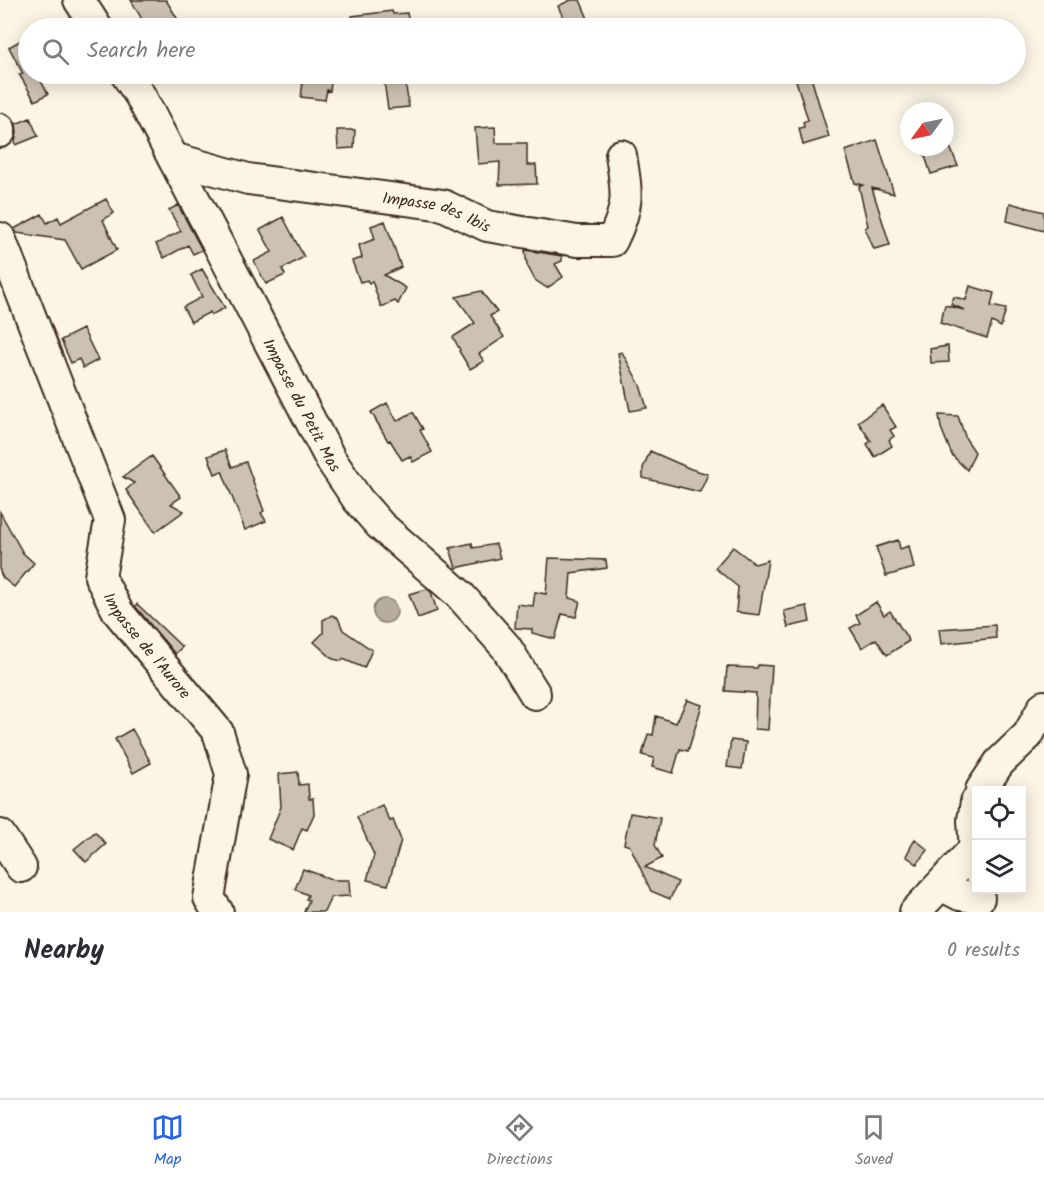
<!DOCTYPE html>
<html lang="en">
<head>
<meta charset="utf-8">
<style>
  :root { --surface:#fff; --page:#f7f7f7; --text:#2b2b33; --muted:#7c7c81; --line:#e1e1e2; --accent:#2563eb }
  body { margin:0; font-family:Kalam,sans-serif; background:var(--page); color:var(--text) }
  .controls { position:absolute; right:18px; bottom:18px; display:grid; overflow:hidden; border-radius:0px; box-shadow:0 3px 15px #0003 }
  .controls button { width:54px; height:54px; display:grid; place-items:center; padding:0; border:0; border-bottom:2px solid var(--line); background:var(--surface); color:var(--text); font:30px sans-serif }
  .compass { position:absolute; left:900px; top:102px; width:54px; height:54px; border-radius:50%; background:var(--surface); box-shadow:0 3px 15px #0003; rotate:237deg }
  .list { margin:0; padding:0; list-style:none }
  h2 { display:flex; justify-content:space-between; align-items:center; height:78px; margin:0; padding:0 24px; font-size:26px }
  h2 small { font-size:20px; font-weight:400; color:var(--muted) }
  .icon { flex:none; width:33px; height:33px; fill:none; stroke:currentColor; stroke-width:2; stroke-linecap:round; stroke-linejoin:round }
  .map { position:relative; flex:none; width:1044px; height:912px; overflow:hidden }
  .search { position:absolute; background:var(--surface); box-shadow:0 3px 15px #0003; left:18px; right:18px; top:18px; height:66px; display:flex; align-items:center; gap:15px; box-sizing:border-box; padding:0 21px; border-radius:33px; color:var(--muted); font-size:22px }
  .sheet { height:186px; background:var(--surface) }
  nav { display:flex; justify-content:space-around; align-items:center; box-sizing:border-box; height:84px; border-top:2px solid var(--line); background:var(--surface); font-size:16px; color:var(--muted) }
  nav a { display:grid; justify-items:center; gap:3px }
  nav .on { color:var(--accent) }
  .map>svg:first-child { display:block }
  .water { fill:#b7ad9e; stroke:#85796b; stroke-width:1.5 }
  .building { fill:#ccc2b3; stroke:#3b2a1e; stroke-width:1.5 }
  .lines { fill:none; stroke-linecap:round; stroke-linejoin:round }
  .minor-casing { stroke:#3b2a1e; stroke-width:34 }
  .minor { stroke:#fcf5e5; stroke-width:30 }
  .labels { text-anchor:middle; stroke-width:4.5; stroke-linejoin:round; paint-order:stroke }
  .street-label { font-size:16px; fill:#3b2a1e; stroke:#fcf5e5 }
</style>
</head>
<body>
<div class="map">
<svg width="1044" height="912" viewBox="0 0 1044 912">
  <rect width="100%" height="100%" fill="#fcf5e5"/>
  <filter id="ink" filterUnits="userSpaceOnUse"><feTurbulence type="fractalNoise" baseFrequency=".0167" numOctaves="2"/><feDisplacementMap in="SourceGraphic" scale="12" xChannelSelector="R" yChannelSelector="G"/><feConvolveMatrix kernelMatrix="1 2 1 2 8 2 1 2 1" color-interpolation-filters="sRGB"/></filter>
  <g filter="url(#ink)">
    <path class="water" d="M373 611a12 12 0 1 1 24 0a12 12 0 1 1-24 0Z"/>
    <path class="building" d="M131,0H166L183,28H147Z
      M571,0H580L592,28H568L558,6Z
      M392,11L393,14L407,13L410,28H353L352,16Z
      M28,36V74H37L48,94L35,101L19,74H23L9,47Z
      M304,74H332L330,91L327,90L325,100L301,97Z
      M383,74H404L409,107L388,109Z
      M794,74H810L829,137L803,145L799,128L804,127L803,122L808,120Z
      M30,118L38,136L16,145L15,141L17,132L16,124Z
      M495,127L496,143H527V165H536L537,184L499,185L500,162L478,164L475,128Z
      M337,130H355L354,148L338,149Z
      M877,140L894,194L872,188L890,245L874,249L865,228L868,226L859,187L863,185L855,183L845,151Z
      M922,147H950L958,166L931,174Z
      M106,199L114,213L103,220L117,250L81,269L65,240L17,233L14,229L42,214L47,223L58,217L61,223Z
      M1010,203L1044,212V231L1007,221Z
      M178,205L202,250L193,254L188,245L164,258L156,244L181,231L169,210Z
      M283,217L304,257L282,269L285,275L266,284L254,261L272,252L260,230Z
      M385,221L401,267L384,275L406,288L398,304L395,301L381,307L372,281L369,283L367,280L360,282L352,261L362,258L359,245L375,239L371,226Z
      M525,250L562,256V261L555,264L563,277L547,288L535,280L527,265Z
      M202,269L225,308L211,315L210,312L191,322L183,307L202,297L191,275Z
      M970,286L994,293L991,306L1006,309L1001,327L992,322L987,338L940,323L945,305L964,310L951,304L954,297L966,300Z
      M481,291L497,312L490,316L504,337L479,354L484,361L470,369L459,351L460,350L453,337L475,323L456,297Z
      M83,329L98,360L83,368L79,359L71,363L61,340Z
      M948,346L949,362L931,363L930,349Z
      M622,352L640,385L647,408L630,411L618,353Z
      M387,403L397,421L413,412L423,429L420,430L432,452L413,462L410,456L402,460L390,440L388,441L371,412Z
      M882,405L896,427L890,430L894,436L889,440L892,446L875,457L867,444L871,441L858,422Z
      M939,415L958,416L966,439L975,452L967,470L952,455L941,428Z
      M225,450L232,467L246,462L264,511L261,513L266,521L245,530L222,471L215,474L208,456Z
      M650,451L691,469L708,474L700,492L643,478V468Z
      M152,456L181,497L171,504L184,511L155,532L126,490L134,483L123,477Z
      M0,512L23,553L34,563L14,587L3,578L0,572Z
      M898,540L900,549L909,546L914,568L886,576L876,547Z
      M472,543L473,548L496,544L500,558L456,568L450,548Z
      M733,547L755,564L768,560L759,615L736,612L738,587L715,568Z
      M549,558L606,560L607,568L571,573L569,598L580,601L576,617L562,614L555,639L532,633V629L515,628L517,604L533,606L535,592L546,594Z
      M427,589L431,592L437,611L418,618L409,594Z
      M876,602L884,615L890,611L909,641L887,655L876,639L862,648L850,628L860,623L856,615Z
      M137,604L182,647L175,654L135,606Z
      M807,606L810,622L788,627L784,611Z
      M332,615L338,618L343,630L372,650L364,668L343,659L342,661L333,659L314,642L323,633V620Z
      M995,625L996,638L941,644L939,629Z
      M758,665L772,666L768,730L755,729L756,693L725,691L727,667L757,668Z
      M687,700L702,705L688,751L680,749L673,773L652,767L654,758L642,755L648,734L653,735L656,716L676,723Z
      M132,729L151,763L133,773L115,739Z
      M731,740L746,742L742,769L727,767Z
      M298,772L299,785L308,784L309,799H313L314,814L307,830L302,828L293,850L268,839L281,807L279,774Z
      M382,805L390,821L393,820L401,840L388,885L367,880L374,855L357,817Z
      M630,813L660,818L655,845L662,858L645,867L678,882L670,899L651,891L630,846L624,844Z
      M95,832L106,844L86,862L74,849Z
      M915,839L928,850L917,864L906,856Z
      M303,869L334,880H349L350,896L331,897L324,912H304L309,900L306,899L308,895L295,889Z"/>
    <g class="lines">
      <defs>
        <g id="minor">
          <path d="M79,0L97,28"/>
          <path id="s1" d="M126,74L141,97L331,460L358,500L380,525L459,594L506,647L535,694"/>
          <path d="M0,129V132"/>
          <path id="s2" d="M173,158L248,179L443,205L487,226L577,241H612C630,205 627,193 621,155"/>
          <path id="s3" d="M0,238L110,520L100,577L118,612L218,732L231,774L209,898L218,912"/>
          <path d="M981,790L999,763L1028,735L1044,706"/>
          <path d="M0,835L21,867"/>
          <path d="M976,868L973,820L976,802"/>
          <path d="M941,885L960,895L979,898"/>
          <path d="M915,912L974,849"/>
        </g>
      </defs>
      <use href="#minor" class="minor-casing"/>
      <use href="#minor" class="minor"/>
    </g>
  </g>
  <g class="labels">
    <g class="street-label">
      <text dy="6" stroke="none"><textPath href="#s2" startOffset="270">Impasse des Ibis</textPath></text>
      <text dy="6" stroke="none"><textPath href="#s1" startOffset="375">Impasse du Petit Mas</textPath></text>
      <text dy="6" stroke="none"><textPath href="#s3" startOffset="444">Impasse de l'Aurore</textPath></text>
    </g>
  </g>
</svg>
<div class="controls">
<button><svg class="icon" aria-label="locate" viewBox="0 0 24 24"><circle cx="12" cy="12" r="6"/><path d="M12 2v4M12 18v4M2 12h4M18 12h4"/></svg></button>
<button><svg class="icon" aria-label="layers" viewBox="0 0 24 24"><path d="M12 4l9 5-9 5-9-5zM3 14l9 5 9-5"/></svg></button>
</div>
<svg class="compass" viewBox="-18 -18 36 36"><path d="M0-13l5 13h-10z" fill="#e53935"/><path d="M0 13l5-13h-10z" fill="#7c7c81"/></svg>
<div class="search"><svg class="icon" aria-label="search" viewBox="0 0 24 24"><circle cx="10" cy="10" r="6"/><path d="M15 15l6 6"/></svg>Search here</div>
</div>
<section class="sheet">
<h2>Nearby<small>0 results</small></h2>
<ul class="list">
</ul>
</section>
<nav>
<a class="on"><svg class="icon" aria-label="map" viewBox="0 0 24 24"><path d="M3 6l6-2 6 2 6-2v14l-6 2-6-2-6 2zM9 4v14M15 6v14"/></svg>Map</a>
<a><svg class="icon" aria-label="directions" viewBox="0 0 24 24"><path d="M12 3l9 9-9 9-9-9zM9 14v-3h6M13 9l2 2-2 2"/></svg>Directions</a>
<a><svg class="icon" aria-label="saved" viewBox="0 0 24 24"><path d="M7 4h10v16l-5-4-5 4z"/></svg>Saved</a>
</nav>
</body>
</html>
